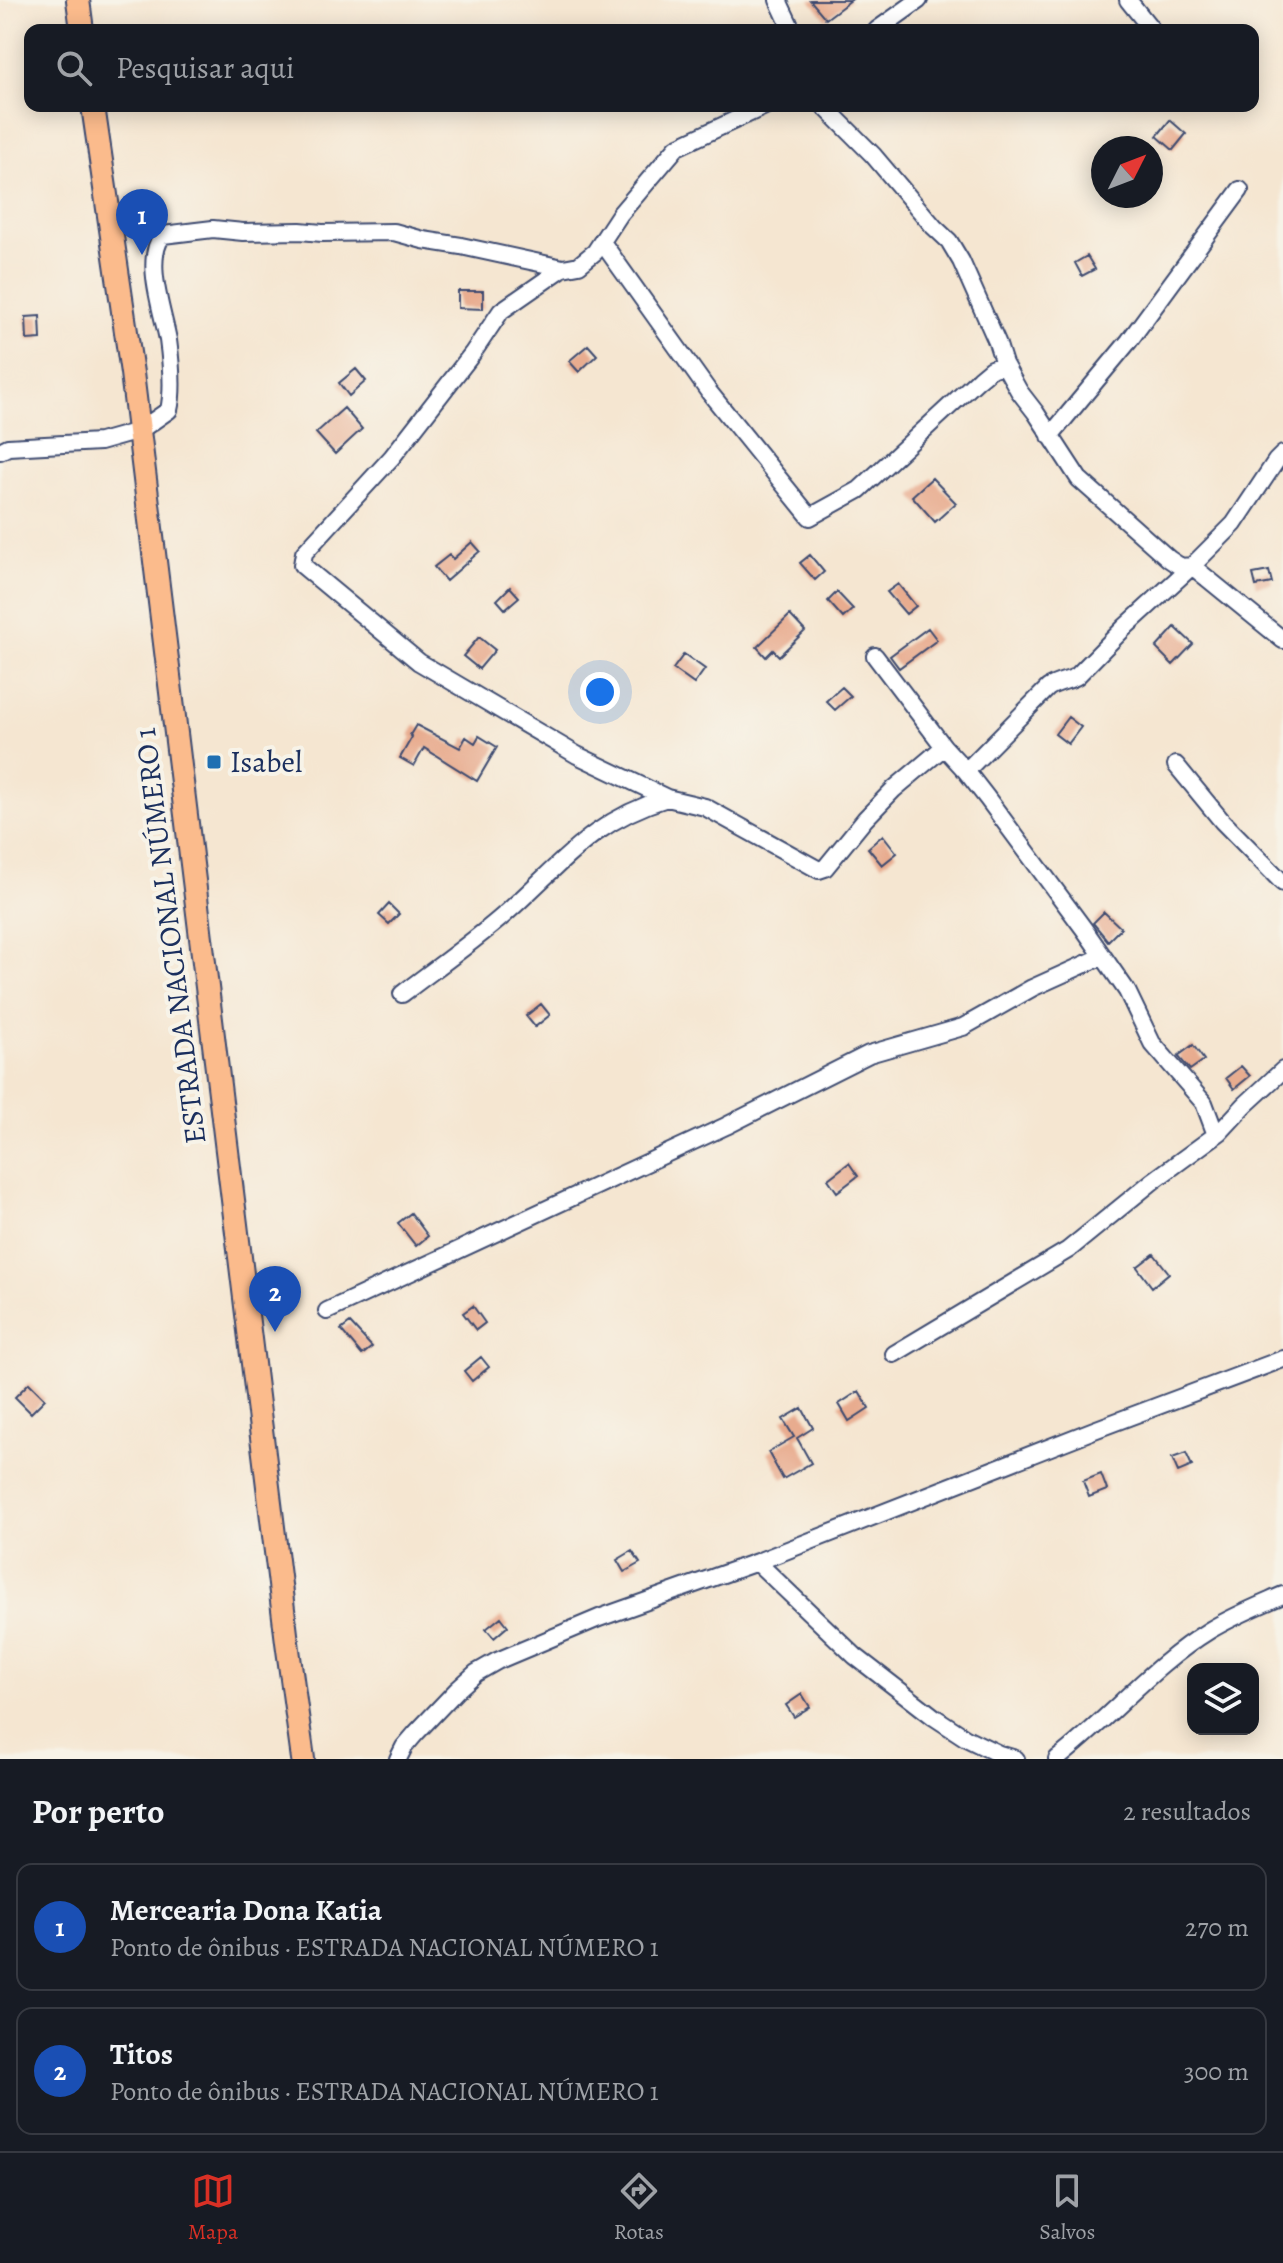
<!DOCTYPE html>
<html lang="pt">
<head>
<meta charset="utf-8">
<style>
  :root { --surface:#171b24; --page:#20242c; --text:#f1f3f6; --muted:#9ea1a6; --line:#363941; --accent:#d93025 }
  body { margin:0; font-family:Alegreya,serif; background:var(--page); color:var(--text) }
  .controls { position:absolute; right:24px; bottom:24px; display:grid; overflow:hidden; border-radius:16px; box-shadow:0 4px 20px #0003 }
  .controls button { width:72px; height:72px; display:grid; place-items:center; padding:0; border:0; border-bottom:2px solid var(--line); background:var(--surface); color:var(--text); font:40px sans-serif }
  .compass { position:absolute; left:1091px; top:136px; width:72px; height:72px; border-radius:50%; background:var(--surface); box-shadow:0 4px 20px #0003; rotate:48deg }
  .you { position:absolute; left:600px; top:692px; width:28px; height:28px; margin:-20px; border:6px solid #fff; border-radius:50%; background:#1a73e8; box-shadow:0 0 0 12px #1a73e833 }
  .badge { display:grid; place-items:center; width:52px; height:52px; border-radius:50%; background:var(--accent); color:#fff; font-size:26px; font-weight:700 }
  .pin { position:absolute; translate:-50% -66px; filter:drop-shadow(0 2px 4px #0008) }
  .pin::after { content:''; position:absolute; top:42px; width:28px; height:24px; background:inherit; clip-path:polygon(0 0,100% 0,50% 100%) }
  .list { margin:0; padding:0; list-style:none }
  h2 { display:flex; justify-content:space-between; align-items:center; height:104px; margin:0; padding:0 32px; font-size:34px }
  h2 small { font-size:26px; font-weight:400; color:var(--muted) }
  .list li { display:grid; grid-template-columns:52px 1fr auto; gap:24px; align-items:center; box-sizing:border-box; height:128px; margin:0 16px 16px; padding:0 16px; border:2px solid var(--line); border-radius:16px }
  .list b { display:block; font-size:30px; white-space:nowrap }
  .list p { margin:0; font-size:26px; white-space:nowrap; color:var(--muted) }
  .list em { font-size:26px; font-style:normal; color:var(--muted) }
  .icon { flex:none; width:44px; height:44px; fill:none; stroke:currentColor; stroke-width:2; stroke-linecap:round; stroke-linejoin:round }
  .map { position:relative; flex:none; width:1283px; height:1759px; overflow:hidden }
  .search { position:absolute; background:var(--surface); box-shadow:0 4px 20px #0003; left:24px; right:24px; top:24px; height:88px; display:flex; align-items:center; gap:20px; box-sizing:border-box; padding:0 28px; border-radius:16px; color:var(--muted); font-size:30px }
  .sheet { height:392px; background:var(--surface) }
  nav { display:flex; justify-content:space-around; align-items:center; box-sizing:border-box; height:112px; border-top:2px solid var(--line); background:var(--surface); font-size:22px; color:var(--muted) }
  nav a { display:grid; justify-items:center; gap:4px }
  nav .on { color:var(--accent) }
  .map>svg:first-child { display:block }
  .building { fill:#e8ac8f }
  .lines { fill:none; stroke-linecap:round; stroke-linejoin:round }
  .minor-casing { stroke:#3c4a6f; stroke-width:20 }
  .highway-casing { stroke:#3c4a6f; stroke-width:26 }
  .minor { stroke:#fff; stroke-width:16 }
  .highway { stroke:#fbbb8c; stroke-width:22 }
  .poi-dot { fill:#1f6fb2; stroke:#f7f3e8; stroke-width:3 }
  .labels { text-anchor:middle; stroke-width:8; stroke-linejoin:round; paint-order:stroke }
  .poi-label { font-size:30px; fill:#1b2f5e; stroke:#f7f3e8; text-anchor:start }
  .street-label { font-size:30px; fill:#1b2f5e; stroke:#f7f3e8 }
</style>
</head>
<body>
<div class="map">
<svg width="1283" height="1759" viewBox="0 0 1283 1759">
  <rect width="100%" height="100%" fill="#f7f3e8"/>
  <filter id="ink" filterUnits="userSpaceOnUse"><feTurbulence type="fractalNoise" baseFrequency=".0125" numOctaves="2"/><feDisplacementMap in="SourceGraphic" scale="16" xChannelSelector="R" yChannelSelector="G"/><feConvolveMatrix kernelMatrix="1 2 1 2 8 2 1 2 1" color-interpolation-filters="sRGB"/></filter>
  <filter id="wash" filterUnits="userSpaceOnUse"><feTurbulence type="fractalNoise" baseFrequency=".006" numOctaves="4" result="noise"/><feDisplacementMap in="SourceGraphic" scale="32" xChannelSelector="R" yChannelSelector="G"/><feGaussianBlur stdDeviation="1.8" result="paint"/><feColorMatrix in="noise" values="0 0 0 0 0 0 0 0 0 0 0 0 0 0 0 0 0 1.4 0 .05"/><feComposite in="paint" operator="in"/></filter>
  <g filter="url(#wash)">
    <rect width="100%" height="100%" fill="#f5e6d1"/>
    <g id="blocks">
      <path class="building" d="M810,0H851L826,19Z
        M1170,120L1186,134L1173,150L1157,136Z
        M1087,256L1095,269L1082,276L1075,263Z
        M458,291H483V309L458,308Z
        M40,316L41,339L27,340L26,317Z
        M588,345L597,355L579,372L569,361Z
        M356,369L366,381L349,396L339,383Z
        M344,408L362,429L335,454L316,433Z
        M932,478L956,503L935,522L912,496Z
        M472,542L480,551L446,581L434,567L449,555L453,559Z
        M810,555L824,572L815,580L800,563Z
        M1269,571L1272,583L1256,586L1253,574Z
        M898,584L916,606L906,614L887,592Z
        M510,587L519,597L505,609L497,600Z
        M837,592L853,609L843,618L828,601Z
        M790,615L805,631L779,656L773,650L766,657L757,647Z
        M1175,627L1193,644L1173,665L1156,648Z
        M928,628L937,640L899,668L890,656Z
        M479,637L495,650L479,669L463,656Z
        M684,654L705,669L694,684L673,669Z
        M842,687L851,696L835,710L826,701Z
        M1068,717L1081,727L1068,744L1055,734Z
        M416,725L460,748L466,737L475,743L479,736L497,747L477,781L424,748L414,766L400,758L412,737L410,735Z
        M883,835L897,853L882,865L868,848Z
        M389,904L399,914L389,924L379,915Z
        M1104,912L1121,928L1108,941L1093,923Z
        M541,1004L550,1015L535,1027L526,1016Z
        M1193,1045L1204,1060L1190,1070L1178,1056Z
        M1241,1066L1250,1076L1234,1089L1226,1078Z
        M849,1163L858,1176L837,1192L828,1179Z
        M411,1213L428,1236L416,1246L398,1223Z
        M1154,1254L1169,1273L1152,1287L1137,1267Z
        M473,1306L485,1323L476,1330L463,1313Z
        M350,1323L372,1347L362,1355L341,1330Z
        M481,1357L489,1367L472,1381L464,1371Z
        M29,1383L45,1399L31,1413L15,1397Z
        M859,1391L869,1408L849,1421L839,1404Z
        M802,1408L813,1428L797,1438L811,1463L783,1479L768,1452L794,1437L783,1419Z
        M1186,1453L1192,1466L1178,1472L1172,1458Z
        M1101,1474L1107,1490L1089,1497L1083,1481Z
        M632,1551L640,1563L624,1572L617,1560Z
        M501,1617L508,1626L494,1638L486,1629Z
        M802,1694L810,1707L794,1717L786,1705Z"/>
    </g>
  </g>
  <g filter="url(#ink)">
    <use href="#blocks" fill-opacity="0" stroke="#3c4a6f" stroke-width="2"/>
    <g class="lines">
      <defs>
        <path id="minor" d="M778,0L792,30
          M1128,0L1152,30
          M877,30L919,0
          M824,106L873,155L934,227L949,241L961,261L997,342L1004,364L1019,391L1036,413L1079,479L1169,559L1181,567L1192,566L1283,640
          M602,242L709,392L810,517L859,490L979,379L991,369L1004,364
          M563,268L501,311L472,354L392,457L304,553L302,565L419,662L577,755L667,798L705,807L819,870L825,868L865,819L894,789L944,747
          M1050,436L1129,341L1240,190
          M0,451L8,447L100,442L139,431L169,410C174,389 171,362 168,340C163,312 143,259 163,235L213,229L243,232L300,231L322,233L394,232L423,240L461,246L563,268L579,265L595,252L620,214L677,147L765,106
          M875,656L944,747L966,771L987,798L1084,929L1127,991L1152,1043L1204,1103L1216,1135
          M1176,765L1222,821L1283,883
          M966,771L1048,688C1058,681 1069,681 1077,676L1124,628L1192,566L1234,524L1276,461L1283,454
          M402,994C436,968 472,943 504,915C561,865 591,821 667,798
          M327,1311L726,1126L869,1054L963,1027L1032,988L1103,956
          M894,1354L1068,1250L1153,1181L1220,1132L1245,1105L1283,1070
          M757,1562L855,1656L934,1717L966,1738L999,1754L1016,1759
          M398,1759L404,1747L416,1733L457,1690L476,1673L497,1661L599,1618L757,1562L1094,1430L1283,1359
          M1057,1759C1109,1719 1153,1665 1210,1630C1233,1616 1258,1606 1283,1595"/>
        <path id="highway" d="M78,0L82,30
          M93,106L132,373L287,1642L303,1759"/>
      </defs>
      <use href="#minor" class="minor-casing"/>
      <use href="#highway" class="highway-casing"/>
      <use href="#minor" class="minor"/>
      <use href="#highway" class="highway"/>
    </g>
  </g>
  <rect class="poi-dot" x="206" y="754" width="16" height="16" rx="4"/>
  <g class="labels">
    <g class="poi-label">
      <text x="230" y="772">Isabel</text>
    </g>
    <g class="street-label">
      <text transform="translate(170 936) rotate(-97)" y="10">ESTRADA NACIONAL NÚMERO 1</text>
    </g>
  </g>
</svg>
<div class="controls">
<button><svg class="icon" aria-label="layers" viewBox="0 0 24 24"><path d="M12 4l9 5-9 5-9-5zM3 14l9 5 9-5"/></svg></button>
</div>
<svg class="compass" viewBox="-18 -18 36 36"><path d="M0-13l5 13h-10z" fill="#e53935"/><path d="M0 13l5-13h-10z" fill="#9ea1a6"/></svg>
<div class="you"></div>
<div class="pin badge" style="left:142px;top:255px;background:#1a4fb4">1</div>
<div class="pin badge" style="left:275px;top:1332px;background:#1a4fb4">2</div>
<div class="search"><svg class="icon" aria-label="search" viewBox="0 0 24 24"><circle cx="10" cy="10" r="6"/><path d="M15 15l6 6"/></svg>Pesquisar aqui</div>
</div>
<section class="sheet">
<h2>Por perto<small>2 resultados</small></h2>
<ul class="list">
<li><span class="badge" style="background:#1a4fb4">1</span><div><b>Mercearia Dona Katia</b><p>Ponto de ônibus · ESTRADA NACIONAL NÚMERO 1</p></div><em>270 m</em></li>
<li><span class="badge" style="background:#1a4fb4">2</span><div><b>Titos</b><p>Ponto de ônibus · ESTRADA NACIONAL NÚMERO 1</p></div><em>300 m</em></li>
</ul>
</section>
<nav>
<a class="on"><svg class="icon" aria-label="map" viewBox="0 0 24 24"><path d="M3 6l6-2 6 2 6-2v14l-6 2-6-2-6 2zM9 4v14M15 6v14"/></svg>Mapa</a>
<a><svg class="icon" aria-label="directions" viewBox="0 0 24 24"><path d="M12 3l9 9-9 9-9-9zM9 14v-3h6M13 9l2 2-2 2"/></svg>Rotas</a>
<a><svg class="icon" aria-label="saved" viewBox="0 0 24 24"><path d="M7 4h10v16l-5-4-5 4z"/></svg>Salvos</a>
</nav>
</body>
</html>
